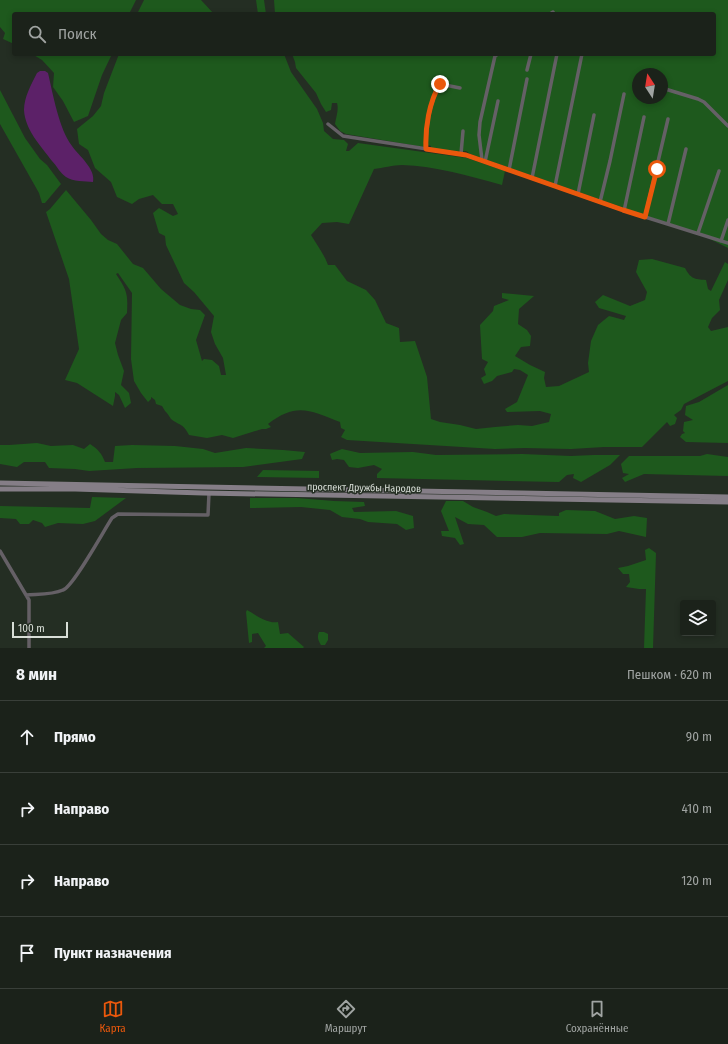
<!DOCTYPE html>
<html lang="ru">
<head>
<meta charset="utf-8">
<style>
  :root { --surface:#1b221a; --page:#242a23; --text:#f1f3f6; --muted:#a0a4a2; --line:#393f39; --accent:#ea580c }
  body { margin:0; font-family:"Fira Sans Condensed",sans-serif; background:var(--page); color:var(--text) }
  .controls { position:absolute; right:12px; bottom:12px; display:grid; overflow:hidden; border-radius:4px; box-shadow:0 2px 6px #0003 }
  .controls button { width:36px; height:36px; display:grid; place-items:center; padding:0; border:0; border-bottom:1px solid var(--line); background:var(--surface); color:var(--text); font:20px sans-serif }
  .compass { position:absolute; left:632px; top:68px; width:36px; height:36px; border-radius:50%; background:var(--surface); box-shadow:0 2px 6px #0003; rotate:348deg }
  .scale { position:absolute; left:12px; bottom:10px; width:56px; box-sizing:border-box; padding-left:4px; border:2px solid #d8ded7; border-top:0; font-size:11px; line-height:14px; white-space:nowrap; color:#d8ded7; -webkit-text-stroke:3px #242e23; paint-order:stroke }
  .stop { position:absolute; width:12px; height:12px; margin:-9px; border:3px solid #ea580c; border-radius:50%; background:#fff }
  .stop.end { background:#ea580c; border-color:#fff; box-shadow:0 1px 4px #0008 }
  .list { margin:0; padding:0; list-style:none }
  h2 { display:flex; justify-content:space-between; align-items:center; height:52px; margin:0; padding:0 16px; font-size:17px }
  h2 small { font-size:13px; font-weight:400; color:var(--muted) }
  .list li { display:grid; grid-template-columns:26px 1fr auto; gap:12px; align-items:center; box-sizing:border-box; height:72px; padding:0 16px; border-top:1px solid var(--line) }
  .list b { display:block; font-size:15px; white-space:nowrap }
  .list em { font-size:13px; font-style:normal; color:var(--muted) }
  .icon { flex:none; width:22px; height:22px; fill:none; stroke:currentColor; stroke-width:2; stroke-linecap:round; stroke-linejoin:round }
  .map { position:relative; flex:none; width:728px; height:648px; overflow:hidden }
  .search { position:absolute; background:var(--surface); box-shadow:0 2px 6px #0003; left:12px; right:12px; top:12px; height:44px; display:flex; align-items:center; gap:10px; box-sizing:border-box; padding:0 14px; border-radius:4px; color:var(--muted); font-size:15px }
  .sheet { height:340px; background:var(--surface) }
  nav { display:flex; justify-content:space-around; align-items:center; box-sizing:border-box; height:56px; border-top:1px solid var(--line); background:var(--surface); font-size:11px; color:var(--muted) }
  nav a { display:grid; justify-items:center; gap:2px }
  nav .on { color:var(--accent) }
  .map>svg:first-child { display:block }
  .green { fill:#1e591d; fill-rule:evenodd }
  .water { fill:#5c2168 }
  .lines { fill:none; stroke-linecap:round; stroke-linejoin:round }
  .minor { stroke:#656066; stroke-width:3.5 }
  .secondary { stroke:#857e87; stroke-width:5 }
  .route { stroke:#ea580c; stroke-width:5 }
  .labels { text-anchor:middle; stroke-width:3; stroke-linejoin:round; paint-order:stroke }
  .street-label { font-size:10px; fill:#d8ded7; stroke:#242e23 }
</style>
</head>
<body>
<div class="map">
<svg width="728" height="648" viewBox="0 0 728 648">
  <rect width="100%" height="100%" fill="#242e23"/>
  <path class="green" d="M0,0H136L129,14H14V44L3,39L5,33L0,27Z
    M144,0H201L214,14H137Z
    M256,0H264L266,14H258Z
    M274,0H728V248L706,237L470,154L466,151L458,152L431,148V146L427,145L424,147L346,134L340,131L335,124C336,117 339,110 337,103H332L331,110L326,112L321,104L316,93L296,68L295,62L292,54H714V14H275ZM638,74H662V98H638Z
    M32,54H112L102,75L88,116L74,122L63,101L53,87L54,73L42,60Z
    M119,54H284L291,72L317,109L323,123L324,131L333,139L344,140L348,144L346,151H349L358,143L467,158L505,171L502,185C469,176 436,166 402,165C393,165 383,168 374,169L349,224L337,222L322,223L311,235C317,245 324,254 328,265H335L347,281L366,290L375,300L386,323L399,328L400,342L415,341L427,377L431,419L440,422L460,425L476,429L495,427L518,425L532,426L549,422L551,414L540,411L507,412L505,409L517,402L528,375L520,370L514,369L512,372L497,376L492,381L484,384L481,378L486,375L484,369L488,362L482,359L480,325L493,311L494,306L509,300L502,298V293L534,296L519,309L518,324L527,330L531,336L530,346L521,347L515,356L530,365L545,372L544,378L546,387L559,386L589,372L588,363L591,341L598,325L609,316L613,317L624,320L626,316L599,308L595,302L603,295L630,306L645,300L647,292L636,272L639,260L652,259L685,268C691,279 694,279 706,280L708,289L711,291L725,262L728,264V280L719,300L720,310L712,318L708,327L711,331L728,327V381L684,404L681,410L674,415L677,418L675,424L670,426L667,422L642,447H604L571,449L525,448L495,449L347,440L341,437L345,430L341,428L340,422C310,410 296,402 268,424L271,427L266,429H262L233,438L222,435L207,438L189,435C183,423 180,426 171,419C169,416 168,414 165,411L162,406L156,404L155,400L151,397V399L148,402L141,393L134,381L131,359L132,293L118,273L116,274C127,291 128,293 127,313L121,320L115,343L118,355L124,371L121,385L129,393L131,403L125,408L119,395L115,392V396L113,406L77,383L65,380L79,349L69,279L46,212L50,209L66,190L91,220L101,234L108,240L117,244L133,264L143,268L161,289L180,305L191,309L200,310L205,315L196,340L202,361L204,359L212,360L219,366L221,375H226L223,358L215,344L211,332L214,316L194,292L184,283L166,245L165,236L159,233L153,213L159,208L173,216L178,214L173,204H162L153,195L139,199L132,204L117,197L111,182L95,168L88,150L79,144L77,129L93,116L101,106L104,93Z
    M0,83V90L25,138L40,159L47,165L61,184L45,203H42L39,193L0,124Z
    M728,385V443L686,442L680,437L682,434L685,433L683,431L684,422L693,420L685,415L686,406L699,402Z
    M37,443L51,446L73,445L84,449L90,444C98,449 102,454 105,462H113L115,446L132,445L175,446L203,449L215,453L246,448L283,450L305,452L302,459L243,467L137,468L89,471L75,469L49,468L45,462H24L17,467L0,464V445H9Z
    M342,449L360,453L413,452L436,455L522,454L571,456L594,455H620L610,465L581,482L573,478L574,474L567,475L559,482L377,478V474L382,469L374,465L358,468L349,467L344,460L337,459L332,460L330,454L332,453Z
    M707,454L728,457V476L644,474L625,482L622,478L629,474L623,473L621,464L629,456H700Z
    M263,470L319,471V478L257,477Z
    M92,497L126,498L95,521L83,524L58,523L45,527L42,523L33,520L29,524H20L16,519L0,518V506L90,508Z
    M250,498H297L334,501L364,502L365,506L352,508L354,512L396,511L413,516L414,528L406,530L397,524L368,522L360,519L342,517L330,510L301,507L250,508Z
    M446,501H463L473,507L487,512L496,516L504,514L559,516V513L566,510L595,511L615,519L634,516L647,518L646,537L619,531L607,534L540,533L522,537H497L484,525L468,524L455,517L464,544L460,545L455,538L442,536L441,531H449L441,511Z
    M649,548L656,553L653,648H644L646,589H639L626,587L630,582L629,574H623L618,568L628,566L646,560L645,550Z
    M247,610C256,615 267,624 278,622L280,634L288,633L304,647L303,648H264L266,646L258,633L252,634V642L249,643L246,612Z
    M319,632H324L328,634V640L325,645H321C318,640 317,637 319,632Z"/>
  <path class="water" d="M40,71H45L48,73C53,94 59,129 72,146C79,156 96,169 93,182C85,181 73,182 66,177C60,173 57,166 52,161C41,146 25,130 24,110C24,97 31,85 37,73Z"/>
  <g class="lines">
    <path class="minor" d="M550,14L553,12
      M527,70L531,54
      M662,88L698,99L704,102L728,126
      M328,124L343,136L466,155L623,210L728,243
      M426,149C425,129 430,101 440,84L460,88
      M461,154L463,131
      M482,160L479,135L480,122L495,56L498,54
      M485,162L498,101
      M509,170L527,79
      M532,178L557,54
      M555,186L582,54
      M578,194L594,115
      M600,202L610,161L624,94
      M624,211L644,117
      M645,217L668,119
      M668,224L686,149
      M698,233L719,171
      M721,241L728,220
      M0,551L29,600V648
      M26,595C38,594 52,595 63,590C73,587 104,530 112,518L118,514L208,515L209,493"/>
    <path class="secondary" d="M0,483L728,497
      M0,489H75L203,493L728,502"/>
  </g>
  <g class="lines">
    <path class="route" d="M440,84C429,102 425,128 426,149L466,155L623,210L645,217L657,169"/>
  </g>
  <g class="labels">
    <g class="street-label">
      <text transform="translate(364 487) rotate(1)" y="4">проспект Дружбы Народов</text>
    </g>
  </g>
</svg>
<div class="controls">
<button><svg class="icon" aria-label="layers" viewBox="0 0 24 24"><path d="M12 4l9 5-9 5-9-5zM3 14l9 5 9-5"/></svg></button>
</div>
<svg class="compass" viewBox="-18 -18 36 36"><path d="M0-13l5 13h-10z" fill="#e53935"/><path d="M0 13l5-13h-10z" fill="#a0a4a2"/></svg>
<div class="scale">100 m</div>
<div class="stop" style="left:657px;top:169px"></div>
<div class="stop end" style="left:440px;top:84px"></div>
<div class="search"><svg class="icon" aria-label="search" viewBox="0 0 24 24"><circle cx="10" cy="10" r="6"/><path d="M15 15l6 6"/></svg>Поиск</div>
</div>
<section class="sheet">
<h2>8 мин<small>Пешком · 620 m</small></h2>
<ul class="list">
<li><svg class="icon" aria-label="ahead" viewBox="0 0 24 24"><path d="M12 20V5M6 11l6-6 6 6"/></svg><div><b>Прямо</b></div><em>90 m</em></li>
<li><svg class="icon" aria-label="right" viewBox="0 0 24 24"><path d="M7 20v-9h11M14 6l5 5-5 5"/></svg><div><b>Направо</b></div><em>410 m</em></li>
<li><svg class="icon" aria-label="right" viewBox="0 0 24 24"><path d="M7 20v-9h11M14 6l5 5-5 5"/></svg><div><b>Направо</b></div><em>120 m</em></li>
<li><svg class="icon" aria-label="arrive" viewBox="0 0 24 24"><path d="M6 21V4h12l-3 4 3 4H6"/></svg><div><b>Пункт назначения</b></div></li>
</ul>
</section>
<nav>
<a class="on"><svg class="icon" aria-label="map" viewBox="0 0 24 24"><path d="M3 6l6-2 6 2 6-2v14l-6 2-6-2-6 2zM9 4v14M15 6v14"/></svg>Карта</a>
<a><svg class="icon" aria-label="directions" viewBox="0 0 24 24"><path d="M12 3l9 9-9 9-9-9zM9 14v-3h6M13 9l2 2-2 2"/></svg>Маршрут</a>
<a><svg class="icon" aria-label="saved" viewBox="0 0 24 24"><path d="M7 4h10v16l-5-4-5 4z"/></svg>Сохранённые</a>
</nav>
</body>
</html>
